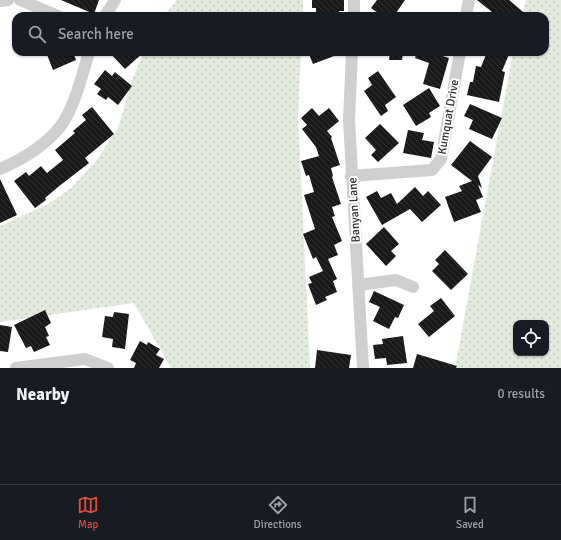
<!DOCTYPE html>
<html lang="en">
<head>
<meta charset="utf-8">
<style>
  :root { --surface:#171b24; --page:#242831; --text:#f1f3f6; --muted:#9ea1a6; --line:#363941; --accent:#e14c3d }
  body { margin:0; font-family:Signika,sans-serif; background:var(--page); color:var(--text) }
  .controls { position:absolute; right:12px; bottom:12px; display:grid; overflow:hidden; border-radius:8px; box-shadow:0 1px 3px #0004 }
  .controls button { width:36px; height:36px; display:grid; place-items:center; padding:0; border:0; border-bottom:1px solid var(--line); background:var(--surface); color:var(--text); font:20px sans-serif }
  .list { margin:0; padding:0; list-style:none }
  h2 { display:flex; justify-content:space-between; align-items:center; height:52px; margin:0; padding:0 16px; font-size:17px }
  h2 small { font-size:13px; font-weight:400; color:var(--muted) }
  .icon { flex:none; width:22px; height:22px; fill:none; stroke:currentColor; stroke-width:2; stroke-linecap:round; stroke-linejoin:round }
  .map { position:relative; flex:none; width:561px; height:368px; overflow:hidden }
  .search { position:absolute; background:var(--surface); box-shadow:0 1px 3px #0004; left:12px; right:12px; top:12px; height:44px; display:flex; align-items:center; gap:10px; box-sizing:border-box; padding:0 14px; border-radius:12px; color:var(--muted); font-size:15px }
  .sheet { height:116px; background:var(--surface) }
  nav { display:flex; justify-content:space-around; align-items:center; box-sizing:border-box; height:56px; border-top:1px solid var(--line); background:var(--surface); font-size:11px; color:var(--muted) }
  nav a { display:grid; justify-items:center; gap:2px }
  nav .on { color:var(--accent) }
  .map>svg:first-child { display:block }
  .green { fill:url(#green-dots); fill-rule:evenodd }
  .building { fill:url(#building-back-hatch) }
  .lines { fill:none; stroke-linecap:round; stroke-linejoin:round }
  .minor { stroke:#cfcfcf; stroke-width:12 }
  .labels { text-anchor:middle; stroke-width:4; stroke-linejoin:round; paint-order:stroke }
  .street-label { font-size:12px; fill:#323232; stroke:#fff }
</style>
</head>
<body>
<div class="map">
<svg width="561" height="368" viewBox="0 0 561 368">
  <defs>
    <pattern id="green-dots" width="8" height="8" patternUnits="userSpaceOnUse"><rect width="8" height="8" fill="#e3ebdf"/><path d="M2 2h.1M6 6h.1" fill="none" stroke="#c3cac0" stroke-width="1.8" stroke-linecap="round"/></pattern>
    <pattern id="building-back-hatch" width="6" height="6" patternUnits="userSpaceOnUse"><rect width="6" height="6" fill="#191919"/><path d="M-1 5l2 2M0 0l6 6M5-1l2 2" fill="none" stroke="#323232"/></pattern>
  </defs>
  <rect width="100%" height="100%" fill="#fff"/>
  <path class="green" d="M177,0H303V16H164Z
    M526,0H561V368H455L513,52H545V16H522ZM516,323H546V353H516Z
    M144,52H301L298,114L310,368H171L134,303L0,322V226L48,204L71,188L96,161L118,128L132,80Z"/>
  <path class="building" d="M61,0H99L94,14Z
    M312,0H344V11H339V16H316V8H312Z
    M377,0H405L394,16H382L371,8Z
    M477,0H509L528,16H497Z
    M46,52H73L76,60L53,70Z
    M109,52H144L125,69Z
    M308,52H342V53L313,64Z
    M390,52H403L402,60H389Z
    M417,52H429L449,58L440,89L423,84L429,63L415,58Z
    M487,52H510L502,71L505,72L499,102L467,95L470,82H473L476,66L481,67Z
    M105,70L112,76L115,72L132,86L118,105L108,97L106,100L97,94L101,89L94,84Z
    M378,71L396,97L385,105L388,111L381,116L364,91L372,85L368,78Z
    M429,88L440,106L429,113L431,117L416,126L403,105Z
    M470,104L502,118L492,139L469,129L473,120L464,116Z
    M92,107L114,134L85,158L89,163L58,187L45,198L46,200L35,208L14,181L26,172L29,176L41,166L47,173L63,160L55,150L75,133L73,131L86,120L82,115Z
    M312,108L319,116L329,108L339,121L327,131L332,137L331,138L340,165L331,168L333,176L332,177L341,204L332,207L335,216L332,217L342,241L334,245L338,255L328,259L337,279L333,281L337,292L325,297L327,300L316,305L308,284L312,283L309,277L323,271L316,257L313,259L303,234L315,229L304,195L314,192L309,175L306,176L301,161L319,156L316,147L302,129L307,125L301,118Z
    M380,124L399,143L378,162L371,155L376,150L365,138Z
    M408,130L424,133L422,140L434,142L431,158L403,153Z
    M470,141L492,157L478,176L482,188L478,185L483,197L476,200L481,212L454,222L445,197L462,191L459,186L472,181L451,165Z
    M0,179L17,215L0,223Z
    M415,187L423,196L428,191L441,205L422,222L410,209L382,225L366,197L377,191L381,198L391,193L397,204Z
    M384,227L399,244L391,251L396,256L386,266L366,244Z
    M445,250L468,274L451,290L432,271L439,264L435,260Z
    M374,291L404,305L398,318L395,317L389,329L373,321L380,307L369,302Z
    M441,298L455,316L429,337L418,324L434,311L430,306Z
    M45,310L51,323L45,327L49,336L46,337L50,345L34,352L31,346L26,348L14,325Z
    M114,312L129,314L125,349L112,347L113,339L102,337L105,316L113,317Z
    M0,325L12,327L8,352L0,351Z
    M403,336L407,363L387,365L386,358L375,359L373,345L383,344L382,339Z
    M140,341L147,345L148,342L160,349L156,355L164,359L159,368H134L136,363L130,360Z
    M317,350L351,355L349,368H315Z
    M417,354L457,366L456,368H413Z"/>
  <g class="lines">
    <path class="minor" d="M20,0L58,16
      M0,1L8,0
      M105,16L115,0
      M354,16V0
      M466,16L469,0
      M352,52L349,120L363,368
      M0,169C23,159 44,147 60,127C75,107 82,75 89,52
      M351,176L432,170L441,159L460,52
      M358,285L396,280L413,287
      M16,368L85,359L108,368"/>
  </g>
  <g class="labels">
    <g class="street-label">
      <text transform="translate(448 117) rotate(-80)" y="4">Kumquat Drive</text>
      <text transform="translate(354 210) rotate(-93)" y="4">Banyan Lane</text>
    </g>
  </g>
</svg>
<div class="controls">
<button><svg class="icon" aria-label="locate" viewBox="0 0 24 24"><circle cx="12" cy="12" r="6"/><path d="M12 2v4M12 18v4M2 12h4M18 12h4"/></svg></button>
</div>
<div class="search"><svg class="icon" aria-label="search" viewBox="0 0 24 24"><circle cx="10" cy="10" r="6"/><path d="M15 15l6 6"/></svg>Search here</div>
</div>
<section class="sheet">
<h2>Nearby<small>0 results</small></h2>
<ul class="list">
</ul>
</section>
<nav>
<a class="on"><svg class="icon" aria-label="map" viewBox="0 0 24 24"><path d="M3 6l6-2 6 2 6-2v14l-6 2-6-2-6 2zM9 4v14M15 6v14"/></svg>Map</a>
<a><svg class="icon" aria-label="directions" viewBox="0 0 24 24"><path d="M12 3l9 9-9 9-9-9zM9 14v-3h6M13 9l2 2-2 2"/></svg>Directions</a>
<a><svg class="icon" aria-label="saved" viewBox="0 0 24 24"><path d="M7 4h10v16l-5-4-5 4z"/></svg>Saved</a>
</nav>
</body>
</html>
